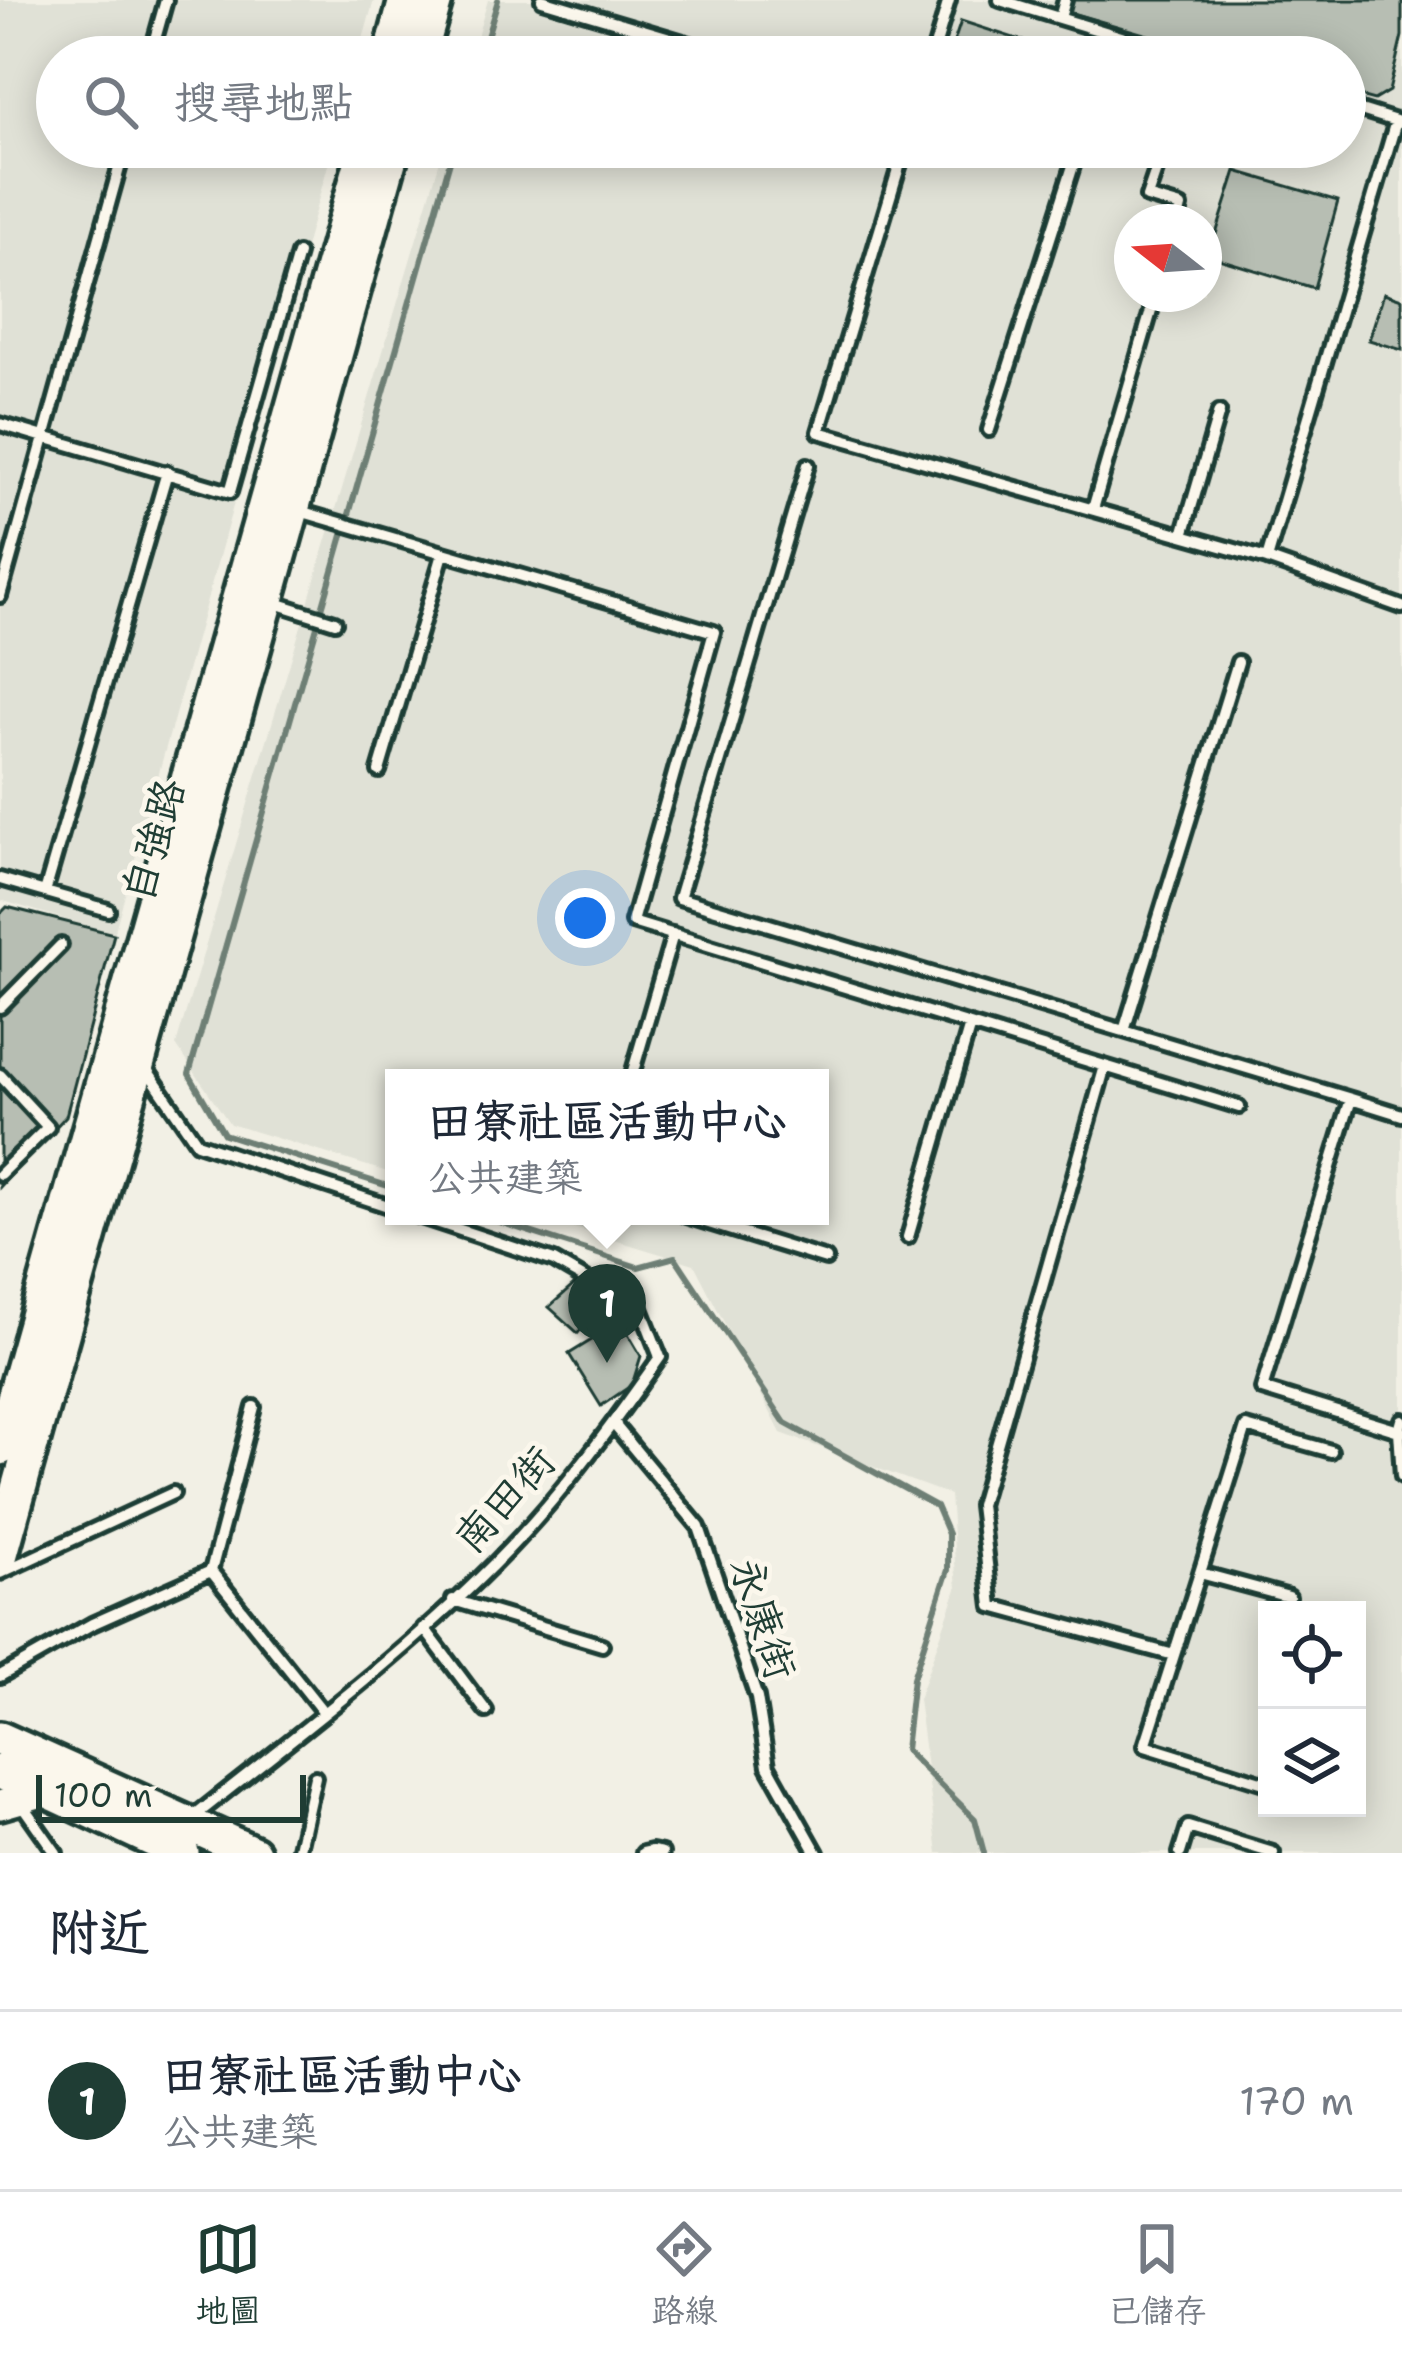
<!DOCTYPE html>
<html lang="zh-TW">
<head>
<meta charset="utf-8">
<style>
  :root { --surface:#fff; --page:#f2f2f3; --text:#1f2937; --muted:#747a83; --line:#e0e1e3; --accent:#1f3d34 }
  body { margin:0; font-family:"Shantell Sans","LXGW WenKai TC",sans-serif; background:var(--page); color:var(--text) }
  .controls { position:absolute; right:36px; bottom:36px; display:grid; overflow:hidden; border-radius:0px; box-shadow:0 6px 30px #0003 }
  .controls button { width:108px; height:108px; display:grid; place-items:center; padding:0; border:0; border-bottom:3px solid var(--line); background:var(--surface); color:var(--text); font:60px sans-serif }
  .compass { position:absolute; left:1114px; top:204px; width:108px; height:108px; border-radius:50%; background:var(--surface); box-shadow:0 6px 30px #0003; rotate:287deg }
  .scale { position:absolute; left:36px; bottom:30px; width:270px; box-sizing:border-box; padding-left:12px; border:6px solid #1f3d34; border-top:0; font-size:33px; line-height:42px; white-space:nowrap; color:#1f3d34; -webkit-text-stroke:9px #fbf7ec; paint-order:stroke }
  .you { position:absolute; left:585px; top:918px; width:42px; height:42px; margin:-30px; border:9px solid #fff; border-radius:50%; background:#1a73e8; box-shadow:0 0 0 18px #1a73e833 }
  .badge { display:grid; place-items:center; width:78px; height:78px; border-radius:50%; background:var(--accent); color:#fff; font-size:39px; font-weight:700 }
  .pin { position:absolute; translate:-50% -99px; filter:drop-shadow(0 3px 6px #0008) }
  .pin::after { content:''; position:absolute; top:63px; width:42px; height:36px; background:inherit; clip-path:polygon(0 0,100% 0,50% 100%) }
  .popup { position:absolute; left:385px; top:1069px; width:444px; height:156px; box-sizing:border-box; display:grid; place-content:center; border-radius:0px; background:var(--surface); filter:drop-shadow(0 3px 9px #0005); font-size:39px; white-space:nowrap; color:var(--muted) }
  .popup b { font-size:45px; color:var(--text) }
  .popup::after { content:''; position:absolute; left:50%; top:100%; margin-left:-24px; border:24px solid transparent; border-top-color:var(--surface) }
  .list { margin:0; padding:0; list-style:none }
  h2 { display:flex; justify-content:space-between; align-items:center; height:156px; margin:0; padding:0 48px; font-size:51px }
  h2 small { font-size:39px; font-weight:400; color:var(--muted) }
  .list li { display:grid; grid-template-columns:78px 1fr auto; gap:36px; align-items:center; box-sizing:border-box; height:180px; padding:0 48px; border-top:3px solid var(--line) }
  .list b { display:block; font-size:45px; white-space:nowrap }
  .list p { margin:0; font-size:39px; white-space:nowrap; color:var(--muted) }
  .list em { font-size:39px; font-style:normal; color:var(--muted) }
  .icon { flex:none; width:66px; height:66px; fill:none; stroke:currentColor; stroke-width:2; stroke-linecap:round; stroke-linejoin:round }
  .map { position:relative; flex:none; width:1402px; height:1853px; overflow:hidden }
  .search { position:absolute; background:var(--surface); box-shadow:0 6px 30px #0003; left:36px; right:36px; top:36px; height:132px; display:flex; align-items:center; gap:30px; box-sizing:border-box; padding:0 42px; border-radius:66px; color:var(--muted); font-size:45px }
  .sheet { height:336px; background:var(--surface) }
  nav { display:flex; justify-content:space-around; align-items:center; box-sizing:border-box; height:168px; border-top:3px solid var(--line); background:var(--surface); font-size:33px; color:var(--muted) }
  nav a { display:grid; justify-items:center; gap:6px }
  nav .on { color:var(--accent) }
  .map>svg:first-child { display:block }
  .built { fill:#e0e1d6; fill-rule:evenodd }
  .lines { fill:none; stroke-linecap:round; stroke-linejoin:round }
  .stream { stroke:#6e7f75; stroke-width:6 }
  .building { fill:#b7beb3; stroke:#1f3d34; stroke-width:3 }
  .service-casing { stroke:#1f3d34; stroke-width:20 }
  .tertiary-casing { stroke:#1f3d34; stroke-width:36 }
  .primary-casing { stroke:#1f3d34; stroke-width:42 }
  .service { stroke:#fbf7ec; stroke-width:10 }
  .tertiary { stroke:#fbf7ec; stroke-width:27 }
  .primary { stroke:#fbf7ec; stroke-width:33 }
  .labels { text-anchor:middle; stroke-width:10; stroke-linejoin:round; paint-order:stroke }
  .street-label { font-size:42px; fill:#1f3d34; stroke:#fbf7ec }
</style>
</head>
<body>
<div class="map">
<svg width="1402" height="1853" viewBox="0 0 1402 1853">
  <rect width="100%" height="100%" fill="#f2f0e5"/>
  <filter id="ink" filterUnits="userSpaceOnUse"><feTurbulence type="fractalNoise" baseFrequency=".00833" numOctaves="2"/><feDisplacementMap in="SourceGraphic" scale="24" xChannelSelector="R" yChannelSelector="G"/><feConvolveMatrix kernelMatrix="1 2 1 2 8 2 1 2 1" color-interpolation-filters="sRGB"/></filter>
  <g filter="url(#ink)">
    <path class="built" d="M0,0H374L358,57H57V147H333L114,934L0,900Z
      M488,0H1402V1853H938L918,1699L957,1589L950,1495L781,1433L694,1264L535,1216H820V1078H394V1174L230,1124L176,1045L444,147H1345V57H471ZM1132,222H1204V294H1132ZM1267,1610H1357V1808H1267Z"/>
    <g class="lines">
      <path class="stream" d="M481,57L498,0
        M394,1188L224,1134L189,1074L454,147
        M481,1216L638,1267L675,1257L785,1423L936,1506L948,1534V1570L913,1678L905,1750L975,1819L984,1853"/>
    </g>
    <path class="building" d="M1071,0H1402V36L1389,91L1374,100L1345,92V57H1224L1068,12Z
      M961,21L1073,57H949Z
      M1005,147H1067L1062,164Z
      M1236,171L1338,201L1314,288L1209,256Z
      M1384,293L1402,299V350L1369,340Z
      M7,907L114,934L66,1116L0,1187V914Z
      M575,1284L587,1297L593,1293L603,1302L578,1333L549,1307Z
      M621,1322L641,1356L632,1385L601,1406L569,1354Z"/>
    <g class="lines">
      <defs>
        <path id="service" d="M542,0L734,57
          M1000,0L1187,57
          M1060,18L1065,0
          M150,57L166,0
          M932,57L949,0
          M1108,57L1115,35
          M1345,105L1399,122
          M905,147L819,432L1267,559L1396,121
          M1164,147L1147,197L1181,207L1177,222
          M0,424L230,492L298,254
          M989,430L1079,147
          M808,465L679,898L1351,1099L1262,1389L1402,1432
          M1093,509L1156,294
          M296,510L714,632L632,922L1239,1107
          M1183,535L1219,412
          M1267,559L1402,607
          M0,596L125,147
          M269,601L335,622
          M379,771L443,554
          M0,879L108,910
          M45,892L167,472
          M0,1007L61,945
          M1124,1031L1238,662
          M143,1064L197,1143L394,1208
          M1105,1066L980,1505L992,1606L1174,1655L1145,1746L1267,1784
          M0,1075L48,1127L0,1174
          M631,1078L673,934
          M1351,1099L1402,1115
          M686,1216L826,1259
          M908,1237L970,1025
          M1402,1420L1399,1431L1402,1476
          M615,1422L617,1428L699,1527L757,1698L768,1766L817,1853
          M211,1571L324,1713
          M211,1571L254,1407
          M0,1573L173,1493
          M1200,1573L1289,1597
          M453,1600L602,1645
          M424,1628L486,1711
          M1174,1655L1246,1427L1331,1451
          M0,1676L92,1624L211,1571
          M20,1802L56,1853
          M191,1819C294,1737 400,1658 493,1565C556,1502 609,1430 660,1357L638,1301L597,1286L554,1261L418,1216
          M298,1853L315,1777
          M643,1853L652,1851L662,1853
          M1180,1853L1188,1827L1273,1853"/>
        <path id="tertiary" d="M0,1805L49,1791"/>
        <path id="primary" d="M391,57L406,0
          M419,57L435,0
          M0,1448L366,147
          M0,1557L393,147
          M0,1739L253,1853
          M0,1772L49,1791L182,1853"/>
      </defs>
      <use href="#service" class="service-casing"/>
      <use href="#tertiary" class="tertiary-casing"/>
      <use href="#primary" class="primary-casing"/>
      <use href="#service" class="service"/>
      <use href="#tertiary" class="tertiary"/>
      <use href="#primary" class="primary"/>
    </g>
  </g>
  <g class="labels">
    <g class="street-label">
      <text transform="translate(153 840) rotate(-74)" y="15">自強路</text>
      <text transform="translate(504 1499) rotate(-48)" y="15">南田街</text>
      <text transform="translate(764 1618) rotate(72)" y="15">永康街</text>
    </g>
  </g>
</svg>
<div class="controls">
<button><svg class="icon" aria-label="locate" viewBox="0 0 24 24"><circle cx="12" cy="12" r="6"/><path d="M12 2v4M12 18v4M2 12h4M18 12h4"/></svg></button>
<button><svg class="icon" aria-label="layers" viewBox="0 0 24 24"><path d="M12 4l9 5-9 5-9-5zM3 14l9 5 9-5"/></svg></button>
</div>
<svg class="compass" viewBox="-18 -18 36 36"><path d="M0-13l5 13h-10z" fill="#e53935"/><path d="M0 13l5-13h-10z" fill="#747a83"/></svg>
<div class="scale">100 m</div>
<div class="you"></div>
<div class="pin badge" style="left:607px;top:1363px">1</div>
<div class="popup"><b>田寮社區活動中心</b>公共建築</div>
<div class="search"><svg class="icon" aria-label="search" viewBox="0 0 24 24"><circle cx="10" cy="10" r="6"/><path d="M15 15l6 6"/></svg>搜尋地點</div>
</div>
<section class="sheet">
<h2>附近<small></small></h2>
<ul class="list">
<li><span class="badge">1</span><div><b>田寮社區活動中心</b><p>公共建築</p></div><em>170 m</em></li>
</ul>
</section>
<nav>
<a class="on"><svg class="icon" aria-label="map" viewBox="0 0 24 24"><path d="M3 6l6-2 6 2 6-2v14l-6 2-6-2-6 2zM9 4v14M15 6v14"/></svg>地圖</a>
<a><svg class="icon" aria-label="directions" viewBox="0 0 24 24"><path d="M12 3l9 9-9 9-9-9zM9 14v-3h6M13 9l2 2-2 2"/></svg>路線</a>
<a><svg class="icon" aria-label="saved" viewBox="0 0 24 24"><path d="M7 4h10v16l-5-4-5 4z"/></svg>已儲存</a>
</nav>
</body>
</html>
